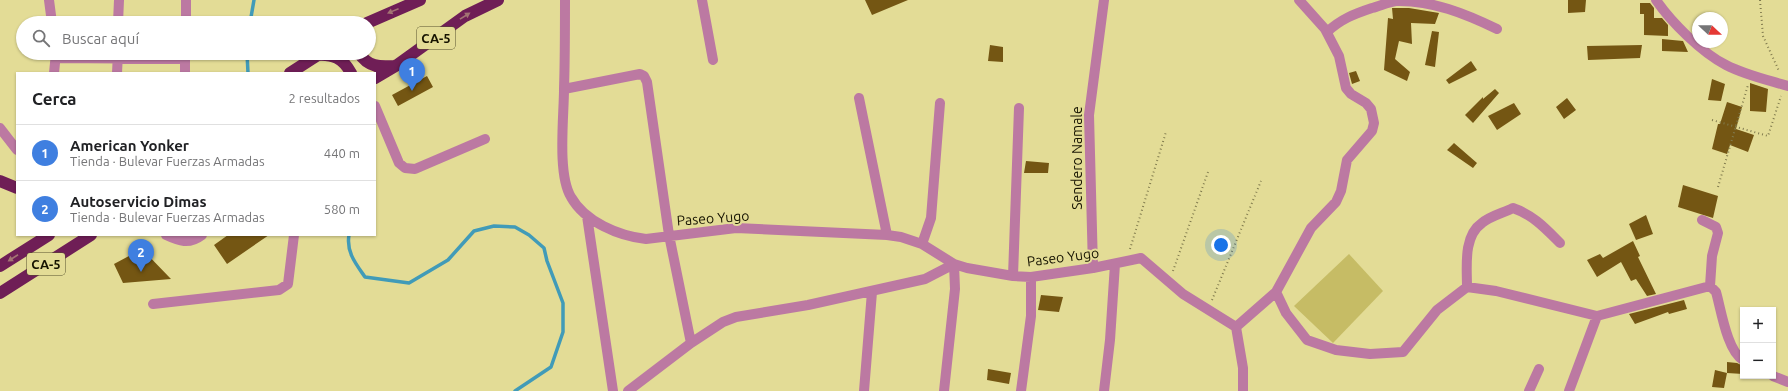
<!DOCTYPE html>
<html lang="es">
<head>
<meta charset="utf-8">
<style>
  :root { --surface:#fff; --page:#f6f6f6; --text:#202124; --muted:#757577; --line:#e0e0e0; --accent:#5445bd }
  body { margin:0; font-family:Ubuntu,sans-serif; background:var(--page); color:var(--text) }
  .controls { position:absolute; right:12px; bottom:12px; display:grid; overflow:hidden; border-radius:0px; box-shadow:0 1px 3px #0004 }
  .controls button { width:36px; height:36px; display:grid; place-items:center; padding:0; border:0; border-bottom:1px solid var(--line); background:var(--surface); color:var(--text); font:20px sans-serif }
  .compass { position:absolute; left:1692px; top:12px; width:36px; height:36px; border-radius:50%; background:var(--surface); box-shadow:0 1px 3px #0004; rotate:112deg }
  .you { position:absolute; left:1221px; top:245px; width:14px; height:14px; margin:-10px; border:3px solid #fff; border-radius:50%; background:#1a73e8; box-shadow:0 0 0 6px #1a73e833 }
  .badge { display:grid; place-items:center; width:26px; height:26px; border-radius:50%; background:var(--accent); color:#fff; font-size:13px; font-weight:700 }
  .pin { position:absolute; translate:-50% -33px; filter:drop-shadow(0 1px 2px #0008) }
  .pin::after { content:''; position:absolute; top:21px; width:14px; height:12px; background:inherit; clip-path:polygon(0 0,100% 0,50% 100%) }
  .list { margin:0; padding:0; list-style:none }
  h2 { display:flex; justify-content:space-between; align-items:center; height:52px; margin:0; padding:0 16px; font-size:17px }
  h2 small { font-size:13px; font-weight:400; color:var(--muted) }
  .list li { display:grid; grid-template-columns:26px 1fr auto; gap:12px; align-items:center; box-sizing:border-box; height:56px; padding:0 16px; border-top:1px solid var(--line) }
  .list b { display:block; font-size:15px; white-space:nowrap }
  .list p { margin:0; font-size:13px; white-space:nowrap; color:var(--muted) }
  .list em { font-size:13px; font-style:normal; color:var(--muted) }
  .icon { flex:none; width:22px; height:22px; fill:none; stroke:currentColor; stroke-width:2; stroke-linecap:round; stroke-linejoin:round }
  .map { position:relative; flex:none; width:1788px; height:391px; overflow:hidden }
  .search { position:absolute; background:var(--surface); box-shadow:0 1px 3px #0004; left:16px; top:16px; width:360px; height:44px; display:flex; align-items:center; gap:10px; box-sizing:border-box; padding:0 14px; border-radius:22px; color:var(--muted); font-size:15px }
  .panel { position:absolute; background:var(--surface); box-shadow:0 1px 3px #0004; left:16px; top:72px; width:360px; height:164px; border-radius:0px }
  .map>svg:first-child { display:block }
  .green { fill:#c6bc65 }
  .lines { fill:none; stroke-linecap:round; stroke-linejoin:round }
  .stream { stroke:#419bb8; stroke-width:3.5 }
  .building { fill:#745613 }
  .path { stroke:#807b4e; stroke-width:2; stroke-dasharray:1 3; stroke-linecap:butt }
  .minor { stroke:#bc79a2; stroke-width:10 }
  .highway { stroke:#6f1e56; stroke-width:12 }
  .oneway { fill:#a37473 }
  .labels { text-anchor:middle; stroke-width:4; stroke-linejoin:round; paint-order:stroke }
  .shield { fill:#e3dc96; stroke:#544f2d; stroke-width:1 }
  .shield-label { font-size:13px; font-weight:bold; fill:#161300 }
  .street-label { font-size:14px; fill:#161300; stroke:#e3dc96 }
</style>
</head>
<body>
<div class="map">
<svg width="1788" height="391" viewBox="0 0 1788 391">
  <rect width="100%" height="100%" fill="#e3dc96"/>
  <path class="green" d="M1349,254L1383,291L1333,343L1294,306Z"/>
  <g class="lines">
    <path class="stream" d="M250,23L254,0
      M247,53L248,73
      M349,235C346,252 356,264 365,277L409,283L448,260L474,231L494,226L515,227L529,235L544,248L547,261L563,303V332L551,367L515,391"/>
  </g>
  <path class="building" d="M865,0H908L872,15Z
    M1568,0H1586L1585,12L1568,13Z
    M1640,3H1650L1654,8V18H1662L1668,25V36L1644,35V14H1640Z
    M1392,8H1409L1439,13L1435,24L1411,23L1412,44L1399,41L1395,59L1410,72L1407,81L1384,70L1388,18L1393,19Z
    M1432,31L1439,32L1435,67L1425,65Z
    M1662,39L1683,41L1688,52L1662,51Z
    M990,45L1003,47V62L988,61Z
    M1642,45L1640,58L1588,60L1587,46Z
    M1471,61L1477,70L1449,84L1446,80Z
    M1356,71L1360,81L1352,84L1349,73Z
    M427,76L433,87L398,106L392,95Z
    M1712,79L1725,84L1721,101L1708,100Z
    M1750,83L1768,89L1766,112L1750,111Z
    M1495,89L1499,93L1473,123L1465,115L1483,97V99Z
    M1567,98L1576,110L1564,119L1556,107Z
    M1727,102L1742,107L1736,129L1754,135L1748,152L1730,145L1727,154L1712,149L1718,124H1720Z
    M1514,103L1521,114L1497,130L1488,116Z
    M1454,143L1477,163L1473,168L1447,150Z
    M1026,161L1049,163L1048,173H1024Z
    M1683,185L1718,196L1713,218L1678,207Z
    M1646,215L1653,234L1636,240L1629,224Z
    M228,235H269L227,264L214,245Z
    M1633,241L1640,256L1638,257L1656,294L1647,296L1636,279L1631,281L1621,262L1597,277L1587,260L1600,254L1603,258Z
    M142,249L171,279L123,283L114,264Z
    M1041,295L1063,297L1059,312L1038,310Z
    M1684,300L1687,309L1669,314L1668,312L1635,324L1629,314Z
    M1727,362L1737,363L1743,366V374L1727,373Z
    M988,369L1011,373L1009,384L987,380Z
    M1715,370L1727,373L1724,388L1712,387Z"/>
  <g class="lines">
    <path class="path" d="M1760,0L1763,36L1779,71
      M1712,120L1768,136L1781,96
      M1718,187L1748,85
      M1130,249L1166,132
      M1173,271L1208,172
      M1212,300L1261,181"/>
    <path class="minor" d="M49,0L52,23
      M565,0C565,30 565,59 564,89C564,116 557,174 571,197C585,222 619,236 646,239L736,228L887,235L901,237L922,244L954,264L967,268L1013,276L1031,277L1093,268L1141,258L1183,294L1236,327L1276,292L1311,228L1336,202L1341,191L1347,160L1372,131L1374,123L1371,109L1366,103L1351,94L1346,88L1339,56L1325,29L1299,0
      M702,0L713,60
      M1656,0C1671,22 1702,53 1726,65C1745,75 1768,80 1788,86
      M118,23L119,0
      M186,23V0
      M1327,32C1341,19 1354,14 1372,8C1380,6 1388,2 1396,1C1432,0 1466,14 1497,29
      M56,58L185,59
      M54,73L56,53
      M117,73L118,53
      M185,73V53
      M564,89L640,74L644,76L647,82L669,235L691,343
      M859,98L887,235
      M375,106L399,163L405,168L415,169L485,139
      M0,128L17,150
      M587,216L613,391
      M1702,220L1716,227L1718,233L1712,256L1710,286
      M166,235C179,241 189,245 202,235
      M922,244L931,218L940,103
      M1093,268L1089,115L1104,0
      M1013,276L1019,108
      M1467,287C1467,267 1463,236 1482,223C1490,216 1503,213 1513,208C1533,215 1545,228 1560,243
      M1276,292L1286,313L1307,340L1336,350L1370,354L1403,352L1437,310L1467,287L1496,291L1597,316L1710,286L1716,292C1721,309 1727,351 1743,360
      M153,304L279,290L288,284L294,235
      M1236,327L1243,368V391
      M1773,376L1788,382
      M628,391L691,343L723,322L736,317L808,305L925,279L954,264L955,289L944,391
      M864,391L872,292
      M1021,391L1031,316V277
      M1104,391L1110,340L1115,264
      M1529,391L1539,369
      M1569,391L1597,316"/>
    <path class="highway" d="M367,23L420,0
      M359,53C368,67 379,67 394,66
      M317,55C333,54 343,58 351,73
      M290,73L321,53
      M375,78L397,65L465,16L498,0
      M0,181L17,188
      M0,266L49,235
      M0,293L91,235"/>
  </g>
  <defs><path id="oneway-solid" d="M-6-.8H1V-3.2L6.5 0L1 3.2V.8H-6Z"/></defs>
  <g class="oneway">
    <use href="#oneway-solid" transform="translate(393 11) rotate(158)"/>
    <use href="#oneway-solid" transform="translate(465 16) rotate(-32)"/>
    <use href="#oneway-solid" transform="translate(13 258) rotate(147)"/>
  </g>
  <g class="labels">
    <g class="shield">
      <rect x="417" y="27" width="38" height="22" rx="3"/>
      <rect x="27" y="253" width="38" height="22" rx="3"/>
    </g>
    <g class="shield-label">
      <text x="436" y="43">CA-5</text>
      <text x="46" y="269">CA-5</text>
    </g>
    <g class="street-label">
      <text transform="translate(1077 158) rotate(-90)" y="5">Sendero Namale</text>
      <text transform="translate(713 218) rotate(-4)" y="5">Paseo Yugo</text>
      <text transform="translate(1063 257) rotate(-7)" y="5">Paseo Yugo</text>
    </g>
  </g>
</svg>
<div class="controls">
<button>+</button>
<button>−</button>
</div>
<svg class="compass" viewBox="-18 -18 36 36"><path d="M0-13l5 13h-10z" fill="#e53935"/><path d="M0 13l5-13h-10z" fill="#757577"/></svg>
<div class="you"></div>
<div class="pin badge" style="left:412px;top:91px;background:#3f7fe0">1</div>
<div class="pin badge" style="left:141px;top:272px;background:#3f7fe0">2</div>
<div class="search"><svg class="icon" aria-label="search" viewBox="0 0 24 24"><circle cx="10" cy="10" r="6"/><path d="M15 15l6 6"/></svg>Buscar aquí</div>
<section class="panel">
<h2>Cerca<small>2 resultados</small></h2>
<ul class="list">
<li><span class="badge" style="background:#3f7fe0">1</span><div><b>American Yonker</b><p>Tienda · Bulevar Fuerzas Armadas</p></div><em>440 m</em></li>
<li><span class="badge" style="background:#3f7fe0">2</span><div><b>Autoservicio Dimas</b><p>Tienda · Bulevar Fuerzas Armadas</p></div><em>580 m</em></li>
</ul>
</section>
</div>
</body>
</html>
